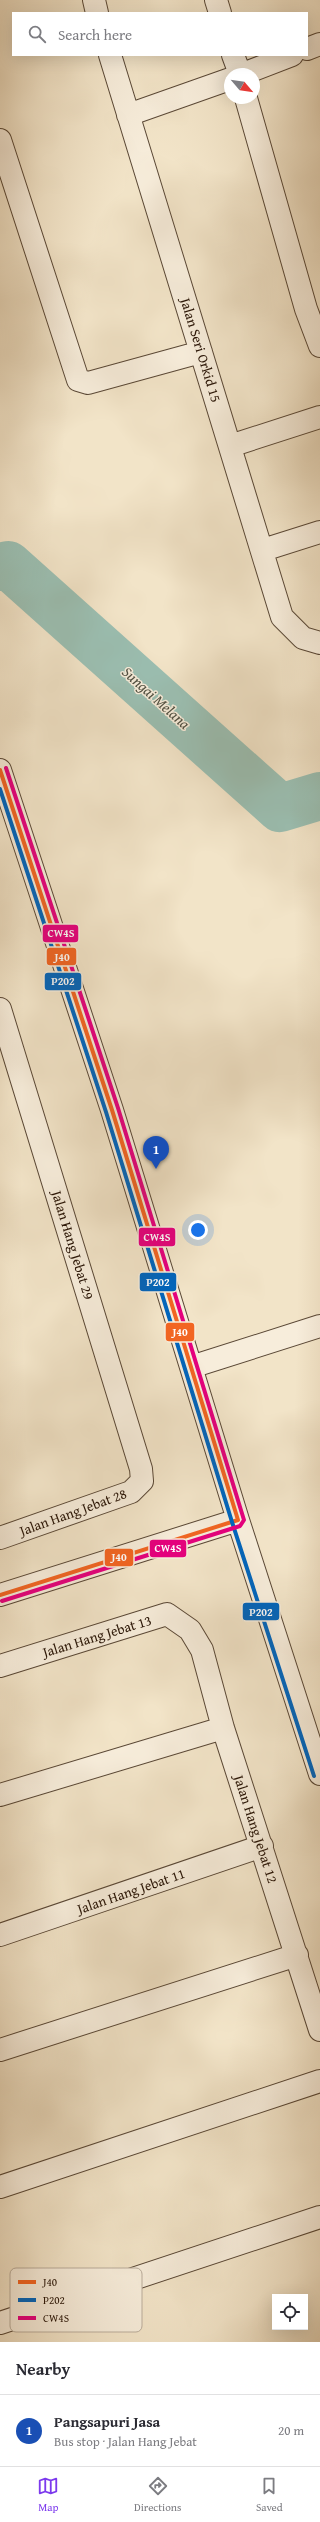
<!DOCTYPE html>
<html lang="en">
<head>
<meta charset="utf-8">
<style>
  :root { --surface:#fff; --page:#f7f7f7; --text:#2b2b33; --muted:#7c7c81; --line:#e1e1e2; --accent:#7c3aed }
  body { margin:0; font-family:"Gentium Book Plus",serif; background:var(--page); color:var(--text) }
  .controls { position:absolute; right:12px; bottom:12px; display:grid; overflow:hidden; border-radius:0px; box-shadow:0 4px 16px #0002 }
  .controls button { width:36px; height:36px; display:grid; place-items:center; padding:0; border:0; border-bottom:1px solid var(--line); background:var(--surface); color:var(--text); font:20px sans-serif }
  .compass { position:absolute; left:224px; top:68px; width:36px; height:36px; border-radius:50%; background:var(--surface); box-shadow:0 4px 16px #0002; rotate:119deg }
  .you { position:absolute; left:198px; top:1230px; width:14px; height:14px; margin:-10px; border:3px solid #fff; border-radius:50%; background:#1a73e8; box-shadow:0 0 0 6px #1a73e833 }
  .badge { display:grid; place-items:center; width:26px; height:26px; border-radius:50%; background:var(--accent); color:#fff; font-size:13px; font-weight:700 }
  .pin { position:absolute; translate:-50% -33px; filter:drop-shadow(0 1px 2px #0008) }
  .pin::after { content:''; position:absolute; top:21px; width:14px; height:12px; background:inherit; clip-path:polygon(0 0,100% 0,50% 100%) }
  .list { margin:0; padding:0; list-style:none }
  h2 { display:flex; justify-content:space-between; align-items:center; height:52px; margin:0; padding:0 16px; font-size:17px }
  h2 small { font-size:13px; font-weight:400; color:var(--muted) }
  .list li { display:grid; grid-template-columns:26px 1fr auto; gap:12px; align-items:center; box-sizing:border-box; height:72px; padding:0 16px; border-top:1px solid var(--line) }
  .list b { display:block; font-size:15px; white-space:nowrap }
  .list p { margin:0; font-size:13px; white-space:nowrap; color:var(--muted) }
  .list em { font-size:13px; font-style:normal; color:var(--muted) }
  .icon { flex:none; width:22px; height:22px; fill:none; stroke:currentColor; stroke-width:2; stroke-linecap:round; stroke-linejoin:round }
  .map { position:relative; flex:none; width:320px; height:2342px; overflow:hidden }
  .search { position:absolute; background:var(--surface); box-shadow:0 4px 16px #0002; left:12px; right:12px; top:12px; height:44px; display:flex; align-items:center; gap:10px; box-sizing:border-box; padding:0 14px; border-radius:0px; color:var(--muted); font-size:15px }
  .sheet { height:124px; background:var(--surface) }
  nav { display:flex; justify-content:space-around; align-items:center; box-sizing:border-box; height:56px; border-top:1px solid var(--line); background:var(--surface); font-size:11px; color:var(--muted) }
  nav a { display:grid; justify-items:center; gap:2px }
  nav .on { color:var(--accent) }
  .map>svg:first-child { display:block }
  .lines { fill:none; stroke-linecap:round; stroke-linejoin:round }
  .river { stroke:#9bbfb2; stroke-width:48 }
  .minor-casing { stroke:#5a4836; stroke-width:24 }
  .minor { stroke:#f7eddb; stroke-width:22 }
  .bus-1-casing { stroke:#f7eddb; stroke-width:7 }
  .bus-2-casing { stroke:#f7eddb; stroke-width:7 }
  .bus-3-casing { stroke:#f7eddb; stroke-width:7 }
  .bus-1 { stroke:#f26522; stroke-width:4 }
  .bus-2 { stroke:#0065bd; stroke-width:4 }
  .bus-3 { stroke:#e5007d; stroke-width:4 }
  .labels { text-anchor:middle; stroke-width:3; stroke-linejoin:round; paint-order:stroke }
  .street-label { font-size:14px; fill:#281406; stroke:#f7eddb }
  .water-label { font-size:15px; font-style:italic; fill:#505042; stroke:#f7eddb }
  .key { fill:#f7eddb; stroke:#b9ac9b; stroke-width:1 }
  .key-label { font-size:11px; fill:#281406 }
  .line-badge { stroke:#f7eddb; stroke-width:1.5 }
  .badge-label { font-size:11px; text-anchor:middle; font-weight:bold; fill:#fff }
</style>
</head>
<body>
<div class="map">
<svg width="320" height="2342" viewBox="0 0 320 2342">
  <rect width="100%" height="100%" fill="#f2e4c8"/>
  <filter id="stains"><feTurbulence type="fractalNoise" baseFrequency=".005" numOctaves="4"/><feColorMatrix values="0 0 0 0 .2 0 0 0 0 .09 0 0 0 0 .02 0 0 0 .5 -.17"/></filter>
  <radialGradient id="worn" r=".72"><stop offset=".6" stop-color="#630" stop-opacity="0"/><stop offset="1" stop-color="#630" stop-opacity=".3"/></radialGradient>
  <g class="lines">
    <path class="river" d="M0,567L8,565L280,808L320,796"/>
    <defs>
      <path id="minor" d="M94,0L97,13
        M216,0L220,13
        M307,49L320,44
        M110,55L282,617L303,638L320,643
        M233,55L240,74
        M243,74L292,55
        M246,98L306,309L320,346
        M128,115L230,79
        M0,140L78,380L88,383L201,352
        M230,446L320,417
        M263,550L320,532
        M0,770L112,1110L238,1520L320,1774
        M0,1009L141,1469L142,1481L131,1492L0,1538
        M191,1367L320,1326
        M0,1595L238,1520
        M0,1666L167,1614L190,1630L202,1650L223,1728L320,2030
        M0,1795L223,1728
        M0,1935L262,1846
        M0,2050L297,1955
        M0,2187L320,2081
        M0,2323L320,2217"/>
    </defs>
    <use href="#minor" class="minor-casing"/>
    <use href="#minor" class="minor"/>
    <defs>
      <path id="bus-1" d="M0,770L112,1110L238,1520
        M0,1595L238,1520"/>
      <path id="bus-2" d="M0,789L106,1112L232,1522L314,1776"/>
      <path id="bus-3" d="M2,1601L240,1526L244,1520L118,1108L6,768"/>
    </defs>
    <use href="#bus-1" class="bus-1-casing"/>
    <use href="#bus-2" class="bus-2-casing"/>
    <use href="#bus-3" class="bus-3-casing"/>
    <use href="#bus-1" class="bus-1"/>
    <use href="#bus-2" class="bus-2"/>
    <use href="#bus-3" class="bus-3"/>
  </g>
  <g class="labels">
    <g class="street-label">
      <text transform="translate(201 350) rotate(73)" y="5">Jalan Seri Orkid 15</text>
      <text transform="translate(73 1245) rotate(73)" y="5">Jalan Hang Jebat 29</text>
      <text transform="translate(73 1512) rotate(-20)" y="5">Jalan Hang Jebat 28</text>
      <text transform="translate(97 1636) rotate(-17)" y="5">Jalan Hang Jebat 13</text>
      <text transform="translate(256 1829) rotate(72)" y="5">Jalan Hang Jebat 12</text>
      <text transform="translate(131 1891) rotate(-19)" y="5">Jalan Hang Jebat 11</text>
    </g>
    <g class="water-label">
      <text transform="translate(156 698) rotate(42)" y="5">Sungai Melana</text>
    </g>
  </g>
  <rect x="10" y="2268" width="132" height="64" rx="6" class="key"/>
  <rect x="18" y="2280" width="18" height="4" fill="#f26522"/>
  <rect x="18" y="2298" width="18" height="4" fill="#0065bd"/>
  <rect x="18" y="2316" width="18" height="4" fill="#e5007d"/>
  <g class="key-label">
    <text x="43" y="2286">J40</text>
    <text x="43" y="2304">P202</text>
    <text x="43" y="2322">CW4S</text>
  </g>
  <g class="line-badge">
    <rect x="42" y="924" width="37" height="19" rx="4" fill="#e5007d"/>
    <rect x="46" y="947" width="31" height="19" rx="4" fill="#f26522"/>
    <rect x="44" y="972" width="38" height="19" rx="4" fill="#0065bd"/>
    <rect x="138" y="1227" width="38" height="20" rx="4" fill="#e5007d"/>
    <rect x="139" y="1272" width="38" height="20" rx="4" fill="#0065bd"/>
    <rect x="165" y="1322" width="30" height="20" rx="4" fill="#f26522"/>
    <rect x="149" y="1539" width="38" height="19" rx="4" fill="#e5007d"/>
    <rect x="104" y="1548" width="30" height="19" rx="4" fill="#f26522"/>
    <rect x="242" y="1602" width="38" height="19" rx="4" fill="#0065bd"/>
  </g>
  <g class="badge-label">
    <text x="61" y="937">CW4S</text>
    <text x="62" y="961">J40</text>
    <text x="63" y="985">P202</text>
    <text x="157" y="1241">CW4S</text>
    <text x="158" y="1286">P202</text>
    <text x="180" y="1336">J40</text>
    <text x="168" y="1552">CW4S</text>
    <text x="119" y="1561">J40</text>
    <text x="261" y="1616">P202</text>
  </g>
  <rect width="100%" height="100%" filter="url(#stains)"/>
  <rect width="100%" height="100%" fill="url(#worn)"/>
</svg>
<div class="controls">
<button><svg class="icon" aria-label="locate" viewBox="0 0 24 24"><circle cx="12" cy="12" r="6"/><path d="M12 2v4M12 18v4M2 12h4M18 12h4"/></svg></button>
</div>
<svg class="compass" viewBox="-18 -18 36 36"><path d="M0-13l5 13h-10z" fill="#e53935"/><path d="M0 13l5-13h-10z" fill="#7c7c81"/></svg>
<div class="you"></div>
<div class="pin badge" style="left:156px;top:1169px;background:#1a4fb4">1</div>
<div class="search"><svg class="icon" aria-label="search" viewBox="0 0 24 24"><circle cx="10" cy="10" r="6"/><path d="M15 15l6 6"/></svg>Search here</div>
</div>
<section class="sheet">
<h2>Nearby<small></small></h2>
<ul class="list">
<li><span class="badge" style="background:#1a4fb4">1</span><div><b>Pangsapuri Jasa</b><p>Bus stop · Jalan Hang Jebat</p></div><em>20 m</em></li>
</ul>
</section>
<nav>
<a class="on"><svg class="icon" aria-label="map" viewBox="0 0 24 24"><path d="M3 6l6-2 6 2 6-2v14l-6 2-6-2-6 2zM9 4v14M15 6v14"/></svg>Map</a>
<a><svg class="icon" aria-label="directions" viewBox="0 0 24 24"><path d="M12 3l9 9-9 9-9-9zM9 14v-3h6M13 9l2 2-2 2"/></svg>Directions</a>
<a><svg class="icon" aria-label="saved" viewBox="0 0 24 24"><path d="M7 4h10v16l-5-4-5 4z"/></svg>Saved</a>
</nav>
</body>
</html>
